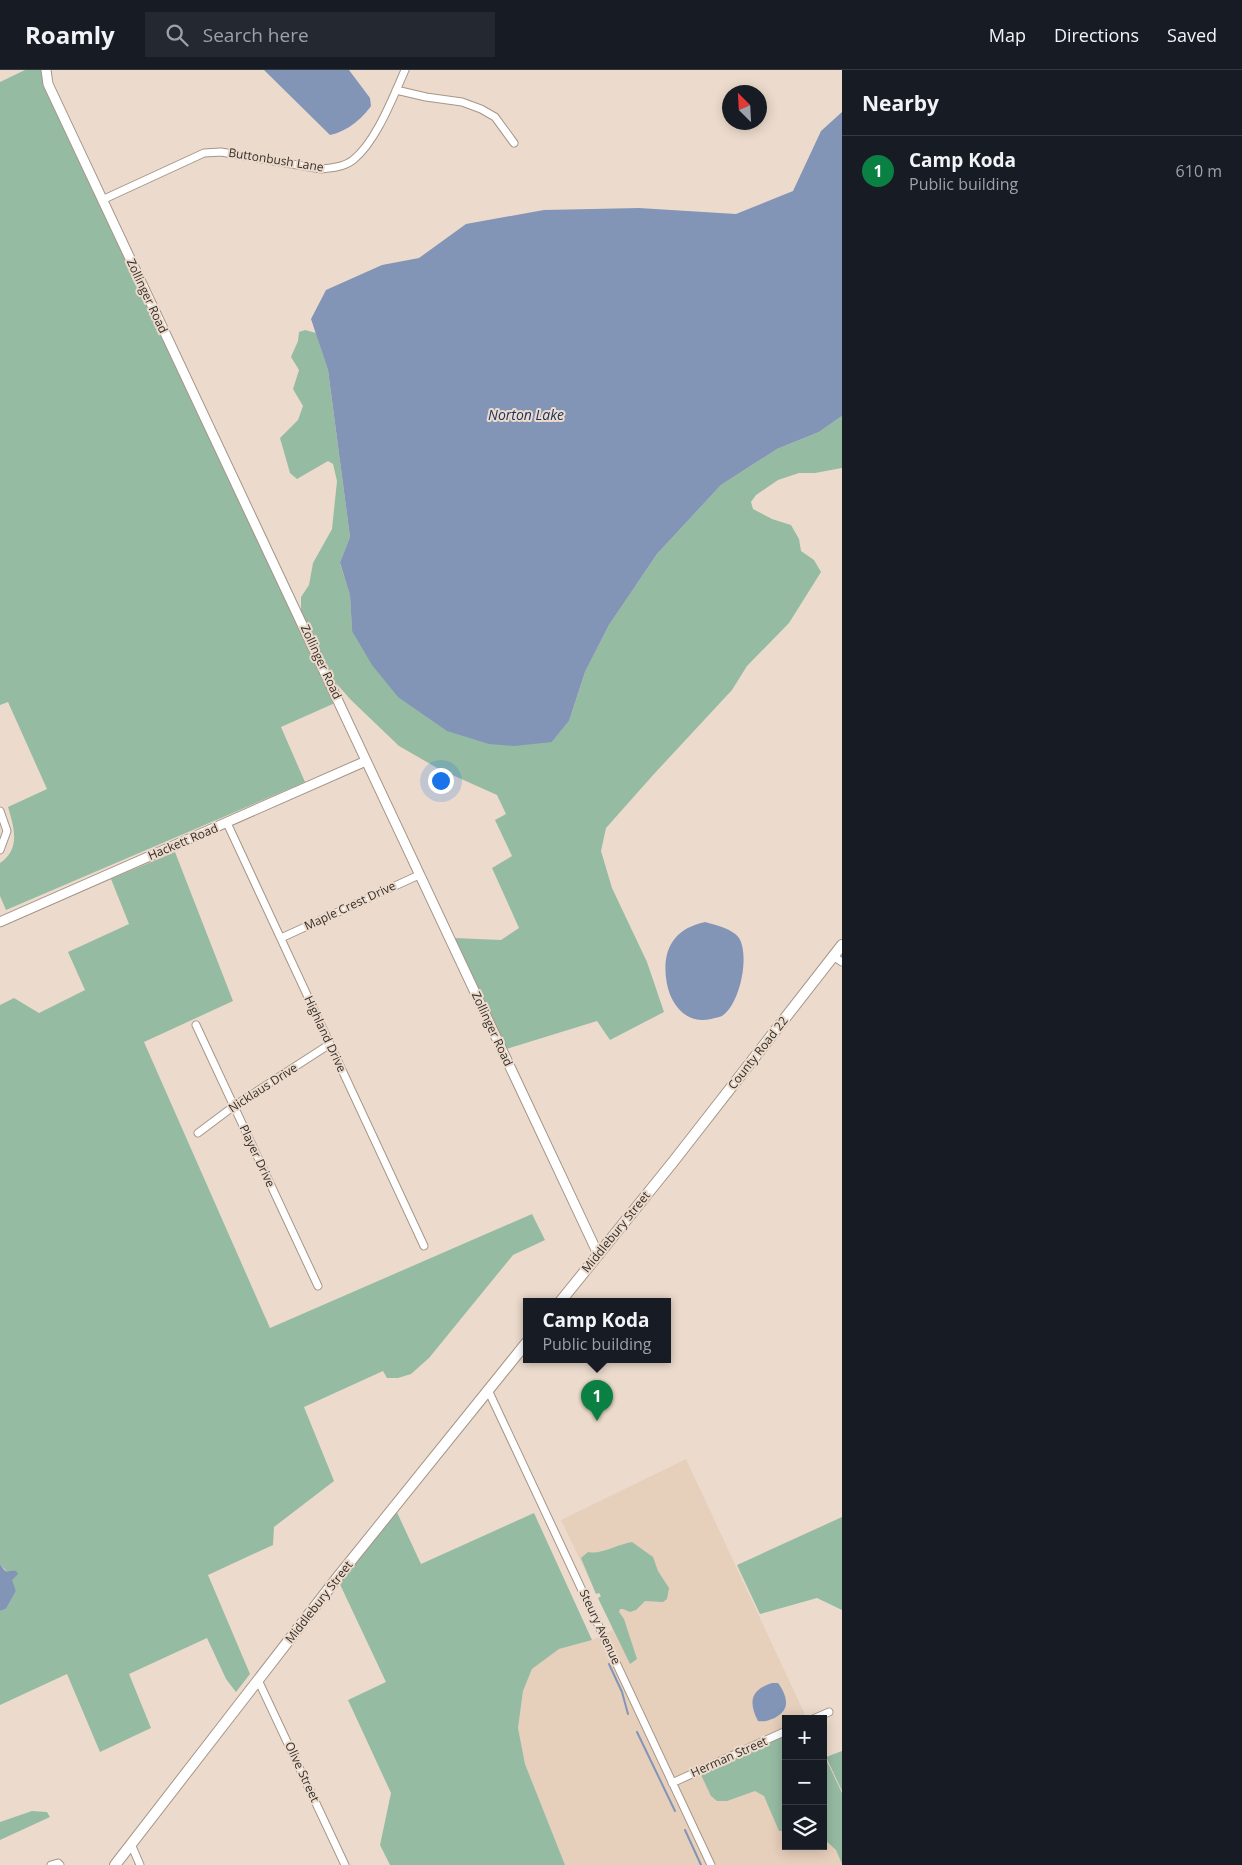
<!DOCTYPE html>
<html lang="en">
<head>
<meta charset="utf-8">
<style>
  :root { --surface:#171b24; --page:#242831; --text:#f1f3f6; --muted:#9ea1a6; --line:#363941; --accent:#0b8043 }
  body { margin:0; font-family:"Open Sans",sans-serif; background:var(--page); color:var(--text) }
  .controls { position:absolute; right:15px; bottom:15px; display:grid; overflow:hidden; border-radius:0px; box-shadow:0 2px 12px #0003 }
  .controls button { width:45px; height:45px; display:grid; place-items:center; padding:0; border:0; border-bottom:1px solid var(--line); background:var(--surface); color:var(--text); font:25px sans-serif }
  .compass { position:absolute; left:722px; top:15px; width:45px; height:45px; border-radius:50%; background:var(--surface); box-shadow:0 2px 12px #0003; rotate:336deg }
  .you { position:absolute; left:440px; top:710px; width:18px; height:18px; margin:-12px; border:4px solid #fff; border-radius:50%; background:#1a73e8; box-shadow:0 0 0 8px #1a73e833 }
  .badge { display:grid; place-items:center; width:32px; height:32px; border-radius:50%; background:var(--accent); color:#fff; font-size:16px; font-weight:700 }
  .pin { position:absolute; translate:-50% -41px; filter:drop-shadow(0 1px 2px #0008) }
  .pin::after { content:''; position:absolute; top:26px; width:18px; height:15px; background:inherit; clip-path:polygon(0 0,100% 0,50% 100%) }
  .popup { position:absolute; left:523px; top:1228px; width:148px; height:65px; box-sizing:border-box; display:grid; place-content:center; border-radius:0px; background:var(--surface); filter:drop-shadow(0 1px 4px #0005); font-size:16px; white-space:nowrap; color:var(--muted) }
  .popup b { font-size:19px; color:var(--text) }
  .popup::after { content:''; position:absolute; left:50%; top:100%; margin-left:-10px; border:10px solid transparent; border-top-color:var(--surface) }
  .list { margin:0; padding:0; list-style:none }
  h2 { display:flex; justify-content:space-between; align-items:center; height:65px; margin:0; padding:0 20px; font-size:21px }
  h2 small { font-size:16px; font-weight:400; color:var(--muted) }
  .list li { display:grid; grid-template-columns:32px 1fr auto; gap:15px; align-items:center; box-sizing:border-box; height:70px; padding:0 20px; border-top:1px solid var(--line) }
  .list b { display:block; font-size:19px; white-space:nowrap }
  .list p { margin:0; font-size:16px; white-space:nowrap; color:var(--muted) }
  .list em { font-size:16px; font-style:normal; color:var(--muted) }
  .icon { flex:none; width:28px; height:28px; fill:none; stroke:currentColor; stroke-width:2; stroke-linecap:round; stroke-linejoin:round }
  .map { position:relative; flex:none; width:842px; height:1795px; overflow:hidden }
  header { display:flex; align-items:center; gap:30px; box-sizing:border-box; height:70px; padding:0 25px; background:var(--surface); border-bottom:1px solid var(--line) }
  header strong { font-size:24px }
  nav { display:flex; gap:28px; margin-inline-start:auto; font-size:18px }
  .search { width:350px; height:45px; background:var(--page); display:flex; align-items:center; gap:12px; box-sizing:border-box; padding:0 18px; border-radius:0px; color:var(--muted); font-size:19px }
  main { display:flex }
  aside { flex:1; background:var(--surface) }
  .map>svg:first-child { display:block }
  .built { fill:#e6cfbb }
  .green { fill:#96bba3 }
  .water { fill:#8295b7 }
  .lines { fill:none; stroke-linecap:round; stroke-linejoin:round }
  .stream { stroke:#8295b7; stroke-width:2 }
  .minor-casing { stroke:#a59688; stroke-width:9 }
  .tertiary-casing { stroke:#a59688; stroke-width:11 }
  .secondary-casing { stroke:#a59688; stroke-width:12 }
  .minor { stroke:#fff; stroke-width:7 }
  .tertiary { stroke:#fff; stroke-width:9 }
  .secondary { stroke:#fff; stroke-width:10 }
  .labels { text-anchor:middle; stroke-width:4; stroke-linejoin:round; paint-order:stroke }
  .street-label { font-size:12px; fill:#342e28; stroke:#ecdbcc }
  .water-label { font-size:14px; font-style:italic; fill:#1b3360; stroke:#ecdbcc }
</style>
</head>
<body>
<header>
<strong>Roamly</strong>
<div class="search"><svg class="icon" aria-label="search" viewBox="0 0 24 24"><circle cx="10" cy="10" r="6"/><path d="M15 15l6 6"/></svg>Search here</div>
<nav><a>Map</a><a>Directions</a><a>Saved</a></nav>
</header>
<main>
<div class="map">
<svg width="842" height="1795" viewBox="0 0 842 1795">
  <rect width="100%" height="100%" fill="#ecdbcc"/>
  <path class="built" d="M686,1389L807,1649H786V1776H823V1683L842,1723V1795H565L525,1694L518,1658L523,1621L532,1599L559,1579L592,1570L613,1560L598,1528L601,1527L599,1522L596,1523L561,1450Z"/>
  <path class="green" d="M25,0H46L335,633L281,657L305,712L6,840L0,826V793C21,779 14,757 8,737L47,719L8,632L0,635V12Z
    M305,260L316,263L328,300L350,467L340,494L350,524L352,561L552,672L569,651L585,602L609,555L657,484L721,415L777,379L819,362L842,346V398L815,403H799L778,410L756,425L751,432L753,439L772,449L791,455L799,469L801,481L814,490L821,502L789,553L747,596L732,620L654,704L606,758L601,781L612,818L647,892L664,942L610,970L597,951L506,979L454,868L501,870L519,858L492,798L512,786L495,750L506,744L497,725L439,699L399,676L351,630L334,611L301,542V527L309,515L313,493L332,459L337,411L333,394L328,391L297,409L290,403L280,368L298,350L303,336L293,319L299,300L291,287L298,271L299,262Z
    M175,782L233,931L144,972L270,1258L532,1144L545,1170L513,1185L429,1288L411,1304L398,1308H387L383,1301L304,1337L334,1411L274,1457L273,1475L208,1505L250,1604L236,1622L226,1609L207,1568L129,1604L151,1658L100,1682L67,1604L0,1635V1541L6,1539L16,1521L11,1510L13,1501L8,1503L0,1494V935L14,928L39,943L85,920L68,882L129,854L111,809Z
    M394,1436L421,1494L534,1443L592,1570L559,1579L532,1599L523,1621L518,1658L525,1694L565,1795H390L380,1775L391,1723L348,1630L386,1612L337,1508Z
    M842,1447V1540L817,1528L760,1544L737,1495Z
    M632,1472L653,1487L658,1501L669,1518L667,1529L663,1532L645,1531L636,1540L630,1542L623,1539H620L619,1542L624,1549L637,1589L630,1594L598,1528L601,1526L599,1523L596,1524L581,1488L588,1482C601,1485 618,1474 632,1472Z
    M786,1663V1761H779L764,1726L755,1721L727,1731H717L711,1726L701,1705L703,1702Z
    M842,1681V1721L826,1687Z
    M823,1683L842,1723V1794L836,1780L823,1768Z
    M32,1741L47,1742L50,1747L0,1770V1752Z"/>
  <path class="water" d="M264,0H349L370,28L371,36C362,49 346,62 330,65Z
    M842,42V346L819,362L777,379L721,415L657,484L609,555L585,602L569,651L552,672L514,676L489,674L447,661L398,627L372,595L352,561L350,525L340,493L350,467L328,300L311,249L326,220L382,195L419,188L466,154L544,140L639,138L736,144L793,121L821,61Z
    M705,852C716,855 733,859 739,868C750,886 740,934 722,946C720,947 714,948 711,949C688,955 671,936 667,914C661,882 672,859 705,852Z
    M0,1494C9,1507 5,1499 16,1501L18,1504L12,1510L16,1521L6,1539L0,1541Z
    M772,1613H778C782,1618 786,1626 786,1632C787,1645 768,1653 758,1651C748,1631 751,1620 772,1613Z"/>
  <g class="lines">
    <path class="stream" d="M609,1594L622,1622L628,1644
      M637,1662L675,1741
      M685,1760L701,1795"/>
    <defs>
      <path id="minor" d="M396,20L426,27L462,32L481,39L495,47L514,73
        M102,130L204,83L221,82L321,99C332,98 344,97 353,90C376,72 393,27 405,0
        M0,741L7,761L0,780
        M227,753L424,1176
        M281,868L419,805
        M833,886L842,892
        M196,955L318,1216
        M198,1063L234,1036L330,974
        M488,1320L711,1795
        M258,1610L345,1795
        M813,1649L829,1642
        M672,1713L786,1661
        M131,1774L140,1795
        M51,1795L58,1793L60,1795"/>
      <path id="tertiary" d="M46,0L48,14L598,1184
        M0,852L366,691"/>
      <path id="secondary" d="M560,1232L673,1092L842,875
        M115,1795L337,1508L527,1272"/>
    </defs>
    <use href="#minor" class="minor-casing"/>
    <use href="#tertiary" class="tertiary-casing"/>
    <use href="#secondary" class="secondary-casing"/>
    <use href="#minor" class="minor"/>
    <use href="#tertiary" class="tertiary"/>
    <use href="#secondary" class="secondary"/>
  </g>
  <g class="labels">
    <g class="street-label">
      <text transform="translate(276 90) rotate(9)" y="4">Buttonbush Lane</text>
      <text transform="translate(147 226) rotate(65)" y="4">Zollinger Road</text>
      <text transform="translate(321 592) rotate(65)" y="4">Zollinger Road</text>
      <text transform="translate(183 772) rotate(-23)" y="4">Hackett Road</text>
      <text transform="translate(350 836) rotate(-25)" y="4">Maple Crest Drive</text>
      <text transform="translate(492 959) rotate(65)" y="4">Zollinger Road</text>
      <text transform="translate(325 964) rotate(65)" y="4">Highland Drive</text>
      <text transform="translate(758 983) rotate(-52)" y="4">County Road 22</text>
      <text transform="translate(263 1018) rotate(-33)" y="4">Nicklaus Drive</text>
      <text transform="translate(257 1086) rotate(65)" y="4">Player Drive</text>
      <text transform="translate(616 1162) rotate(-51)" y="4">Middlebury Street</text>
      <text transform="translate(319 1532) rotate(-52)" y="4">Middlebury Street</text>
      <text transform="translate(600 1557) rotate(65)" y="4">Steury Avenue</text>
      <text transform="translate(729 1687) rotate(-24)" y="4">Herman Street</text>
      <text transform="translate(302 1702) rotate(65)" y="4">Olive Street</text>
    </g>
    <g class="water-label">
      <text x="526" y="350">Norton Lake</text>
    </g>
  </g>
</svg>
<div class="controls">
<button>+</button>
<button>−</button>
<button><svg class="icon" aria-label="layers" viewBox="0 0 24 24"><path d="M12 4l9 5-9 5-9-5zM3 14l9 5 9-5"/></svg></button>
</div>
<svg class="compass" viewBox="-18 -18 36 36"><path d="M0-13l5 13h-10z" fill="#e53935"/><path d="M0 13l5-13h-10z" fill="#9ea1a6"/></svg>
<div class="you"></div>
<div class="pin badge" style="left:597px;top:1351px">1</div>
<div class="popup"><b>Camp Koda</b>Public building</div>
</div>
<aside>
<h2>Nearby<small></small></h2>
<ul class="list">
<li><span class="badge">1</span><div><b>Camp Koda</b><p>Public building</p></div><em>610 m</em></li>
</ul>
</aside>
</main>
</body>
</html>
